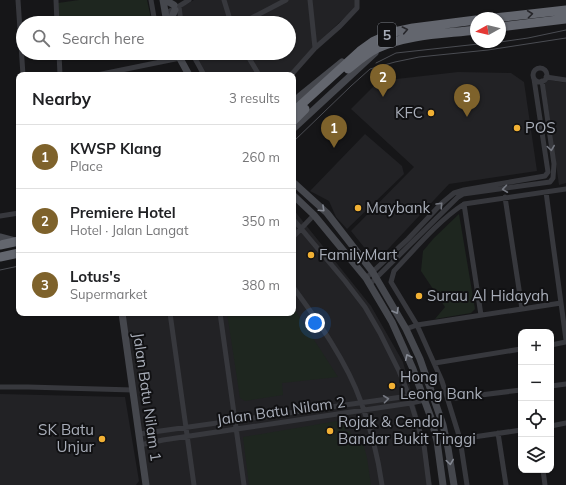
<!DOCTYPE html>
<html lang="en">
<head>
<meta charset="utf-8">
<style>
  :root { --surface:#fff; --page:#f6f6f6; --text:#202124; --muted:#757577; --line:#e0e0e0; --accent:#7e622b }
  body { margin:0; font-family:Mulish,sans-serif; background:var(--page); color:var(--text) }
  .controls { position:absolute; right:12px; bottom:12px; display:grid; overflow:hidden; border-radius:8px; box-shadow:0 1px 3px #0004 }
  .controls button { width:36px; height:36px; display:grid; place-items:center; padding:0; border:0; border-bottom:1px solid var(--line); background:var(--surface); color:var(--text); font:20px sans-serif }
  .compass { position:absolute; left:470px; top:12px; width:36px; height:36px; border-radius:50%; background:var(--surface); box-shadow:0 1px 3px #0004; rotate:262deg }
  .you { position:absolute; left:315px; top:323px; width:14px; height:14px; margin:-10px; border:3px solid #fff; border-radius:50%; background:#1a73e8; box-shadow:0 0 0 6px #1a73e833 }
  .badge { display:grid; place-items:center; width:26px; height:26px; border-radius:50%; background:var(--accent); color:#fff; font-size:13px; font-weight:700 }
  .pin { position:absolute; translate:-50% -33px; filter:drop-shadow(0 1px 2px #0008) }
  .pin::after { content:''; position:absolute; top:21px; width:14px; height:12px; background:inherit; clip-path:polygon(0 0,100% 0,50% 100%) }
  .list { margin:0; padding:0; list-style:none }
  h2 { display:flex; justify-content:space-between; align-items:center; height:52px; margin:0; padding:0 16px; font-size:17px }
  h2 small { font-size:13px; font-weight:400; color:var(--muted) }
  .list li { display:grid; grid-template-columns:26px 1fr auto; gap:12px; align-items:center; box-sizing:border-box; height:64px; padding:0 16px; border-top:1px solid var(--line) }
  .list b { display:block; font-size:15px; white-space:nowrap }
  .list p { margin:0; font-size:13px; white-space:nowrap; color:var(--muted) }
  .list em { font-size:13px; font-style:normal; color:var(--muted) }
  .icon { flex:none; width:22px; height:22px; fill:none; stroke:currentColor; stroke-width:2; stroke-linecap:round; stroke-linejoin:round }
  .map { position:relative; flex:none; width:566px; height:485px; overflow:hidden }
  .search { position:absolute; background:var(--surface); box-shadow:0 1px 3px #0004; left:16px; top:16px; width:280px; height:44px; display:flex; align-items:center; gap:10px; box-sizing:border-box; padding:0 14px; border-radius:22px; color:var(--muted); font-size:15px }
  .panel { position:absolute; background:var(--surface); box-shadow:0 1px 3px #0004; left:16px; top:72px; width:280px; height:244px; border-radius:8px }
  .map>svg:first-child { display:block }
  .built { fill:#222225 }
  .green { fill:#1e261f }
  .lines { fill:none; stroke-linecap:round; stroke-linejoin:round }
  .street { stroke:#37383d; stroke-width:5 }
  .secondary { stroke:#45474d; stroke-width:7 }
  .highway { stroke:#63666e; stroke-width:9 }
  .tram { stroke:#4a4c52; stroke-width:1 }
  .oneway { stroke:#26262a }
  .oneway2 { stroke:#757881 }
  .oneway3 { stroke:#858993 }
  .poi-dot { fill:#f2b134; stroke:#111113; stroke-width:1.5 }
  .labels { text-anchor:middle; stroke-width:4; stroke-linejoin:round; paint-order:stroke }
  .shield { fill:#111113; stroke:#7b7e86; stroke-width:1 }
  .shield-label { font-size:14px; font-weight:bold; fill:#a8adb8 }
  .poi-label { font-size:15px; fill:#a8adb8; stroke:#111113; text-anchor:start }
  .street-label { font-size:15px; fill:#a8adb8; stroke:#111113 }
</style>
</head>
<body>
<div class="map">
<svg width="566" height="485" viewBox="0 0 566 485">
  <rect width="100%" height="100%" fill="#161618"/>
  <path class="built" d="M194,0H355L356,7L312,48L288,75H206L194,53H289V23H183L181,7Z
    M458,72L511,73L524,82L537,171L449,184L376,262L351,231L414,167L351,109L379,81Z
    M544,79L566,83V183L559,185Z
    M365,134L402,166L404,174L347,229L336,217L329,201L310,191Z
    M293,209L371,306L403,362L426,444L432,485H148L124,313H293Z
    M0,394L125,397L139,481L136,485H0Z"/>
  <path class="green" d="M79,0H147L152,23H59L58,3Z
    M459,214L475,309L471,313L435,319L445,307L421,271L423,251L434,238Z
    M293,307L338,377L282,383L283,395L245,401L240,398L227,313H293Z
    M343,420L346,431H350L353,442L362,439L367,458L371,485H249L243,437Z"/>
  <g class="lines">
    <path class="street" d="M18,0L23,75
      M56,0L57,23
      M151,0L155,23
      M224,0L231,23
      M310,0L315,48
      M179,6L181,23
      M165,13C174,10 181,5 189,0
      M242,23L286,0
      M59,53L60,75
      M192,53L204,75
      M246,53L259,75
      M533 75a7 7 0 1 1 14 0a7 7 0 1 1-14 0Z
      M97,75L180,58
      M291,75L315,48L340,26L357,8V0
      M546,77L566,80
      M546,192L566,340
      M505,197L522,309
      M464,204L481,315
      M0,216L19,213
      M293,219L345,281L365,307L380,333L399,371L409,396
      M293,237L314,215
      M366,278L408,239L442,203L454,193L464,190L545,176L548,172L534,79
      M370,284L458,197L463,194L550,182L553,178L554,164L542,81
      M293,287C318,321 347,362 361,402C371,429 378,457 382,485
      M170,313L194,485
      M220,313L244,485
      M406,329L417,325L561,303
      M551,345L566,342
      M435,363L521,349
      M551,386L566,384
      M0,387H28L133,390
      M448,399L521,390
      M411,403L424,445L429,485
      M551,426L566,423
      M498,433L506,485
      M139,434L409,396L422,393
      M460,439L521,430
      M140,445L163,440L411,403L425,400
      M543,470L545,485
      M467,485L460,439L442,381L417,325L391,282L394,271C415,249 439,220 464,204L566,189"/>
    <path class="secondary" d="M163,0L167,23
      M165,0L174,5
      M169,23L175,10
      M177,53L189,75
      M293,103L300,96L342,62
      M293,129L375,53
      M293,182L327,213L372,271L406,329L420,359L443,425L448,448L454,485
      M293,195L314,215L366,278L392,322L413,369L431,418L437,441L443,485
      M0,237L15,241
      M122,313L146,485"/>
    <path class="highway" d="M494,18L566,10
      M500,27L566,19
      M348,69C358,61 367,53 378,48C408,34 444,34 476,30
      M293,112L360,51L374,41L394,32L413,28L476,20
      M293,121L305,109
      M0,245L19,241
      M0,257L19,253"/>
    <path class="tram" d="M500,42L528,38L566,30
      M376,63L396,53L497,42
      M293,142L351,86L370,69L395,62L419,57L488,50L566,38
      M0,270L19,266"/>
  </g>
  <defs><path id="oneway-chevron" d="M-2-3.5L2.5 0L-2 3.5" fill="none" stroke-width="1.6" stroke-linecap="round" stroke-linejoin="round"/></defs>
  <g class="oneway">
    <use href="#oneway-chevron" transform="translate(530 14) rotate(-7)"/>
    <use href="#oneway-chevron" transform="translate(405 30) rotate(-12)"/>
  </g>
  <g class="oneway2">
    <use href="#oneway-chevron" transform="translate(551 148) rotate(82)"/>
    <use href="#oneway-chevron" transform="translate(505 189) rotate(172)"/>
    <use href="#oneway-chevron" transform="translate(440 205) rotate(-47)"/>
    <use href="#oneway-chevron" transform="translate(386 399) rotate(-7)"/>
  </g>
  <g class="oneway3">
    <use href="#oneway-chevron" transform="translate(322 209) rotate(43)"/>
    <use href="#oneway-chevron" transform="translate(396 311) rotate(60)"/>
    <use href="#oneway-chevron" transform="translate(408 357) rotate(-115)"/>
    <use href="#oneway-chevron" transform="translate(450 462) rotate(82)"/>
  </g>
  <g class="poi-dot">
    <circle cx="431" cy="113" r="4"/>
    <circle cx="517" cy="128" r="4"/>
    <circle cx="358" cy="208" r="4"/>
    <circle cx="311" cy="255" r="4"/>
    <circle cx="419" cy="296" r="4"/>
    <circle cx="392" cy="386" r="4"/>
    <circle cx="330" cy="431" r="4"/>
    <circle cx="102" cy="439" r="4"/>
  </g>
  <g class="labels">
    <rect class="shield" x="378" y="23" width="18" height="24" rx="3"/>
    <g class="shield-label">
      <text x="387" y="40">5</text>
    </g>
    <g class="poi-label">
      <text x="423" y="118" text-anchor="end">KFC</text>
      <text x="525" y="133">POS</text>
      <text x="366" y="213">Maybank</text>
      <text x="319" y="260">FamilyMart</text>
      <text x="427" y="301">Surau Al Hidayah</text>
      <text x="400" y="382">Hong<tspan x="400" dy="17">Leong Bank</tspan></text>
      <text x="338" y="427">Rojak &amp; Cendol<tspan x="338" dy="17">Bandar Bukit Tinggi</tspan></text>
      <text x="94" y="435" text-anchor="end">SK Batu<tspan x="94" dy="17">Unjur</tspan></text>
    </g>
    <g class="street-label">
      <text transform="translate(147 397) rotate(82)" y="5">Jalan Batu Nilam 1</text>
      <text transform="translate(281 411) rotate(-8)" y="5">Jalan Batu Nilam 2</text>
    </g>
  </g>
</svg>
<div class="controls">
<button>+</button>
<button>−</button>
<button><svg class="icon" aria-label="locate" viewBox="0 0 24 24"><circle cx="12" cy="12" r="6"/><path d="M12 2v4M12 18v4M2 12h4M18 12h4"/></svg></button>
<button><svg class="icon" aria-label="layers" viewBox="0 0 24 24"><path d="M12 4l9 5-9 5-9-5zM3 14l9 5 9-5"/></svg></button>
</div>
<svg class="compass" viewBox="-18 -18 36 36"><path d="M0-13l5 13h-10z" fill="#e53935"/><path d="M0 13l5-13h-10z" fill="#757577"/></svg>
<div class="you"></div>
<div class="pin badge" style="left:334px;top:148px">1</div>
<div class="pin badge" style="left:383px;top:97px">2</div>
<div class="pin badge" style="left:467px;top:117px">3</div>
<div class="search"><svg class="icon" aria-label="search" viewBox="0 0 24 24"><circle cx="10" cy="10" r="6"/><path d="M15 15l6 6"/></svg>Search here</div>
<section class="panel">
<h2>Nearby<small>3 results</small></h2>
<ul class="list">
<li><span class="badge">1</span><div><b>KWSP Klang</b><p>Place</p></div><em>260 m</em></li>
<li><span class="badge">2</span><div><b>Premiere Hotel</b><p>Hotel · Jalan Langat</p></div><em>350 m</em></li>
<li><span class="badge">3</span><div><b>Lotus's</b><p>Supermarket</p></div><em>380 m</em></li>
</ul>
</section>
</div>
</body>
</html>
